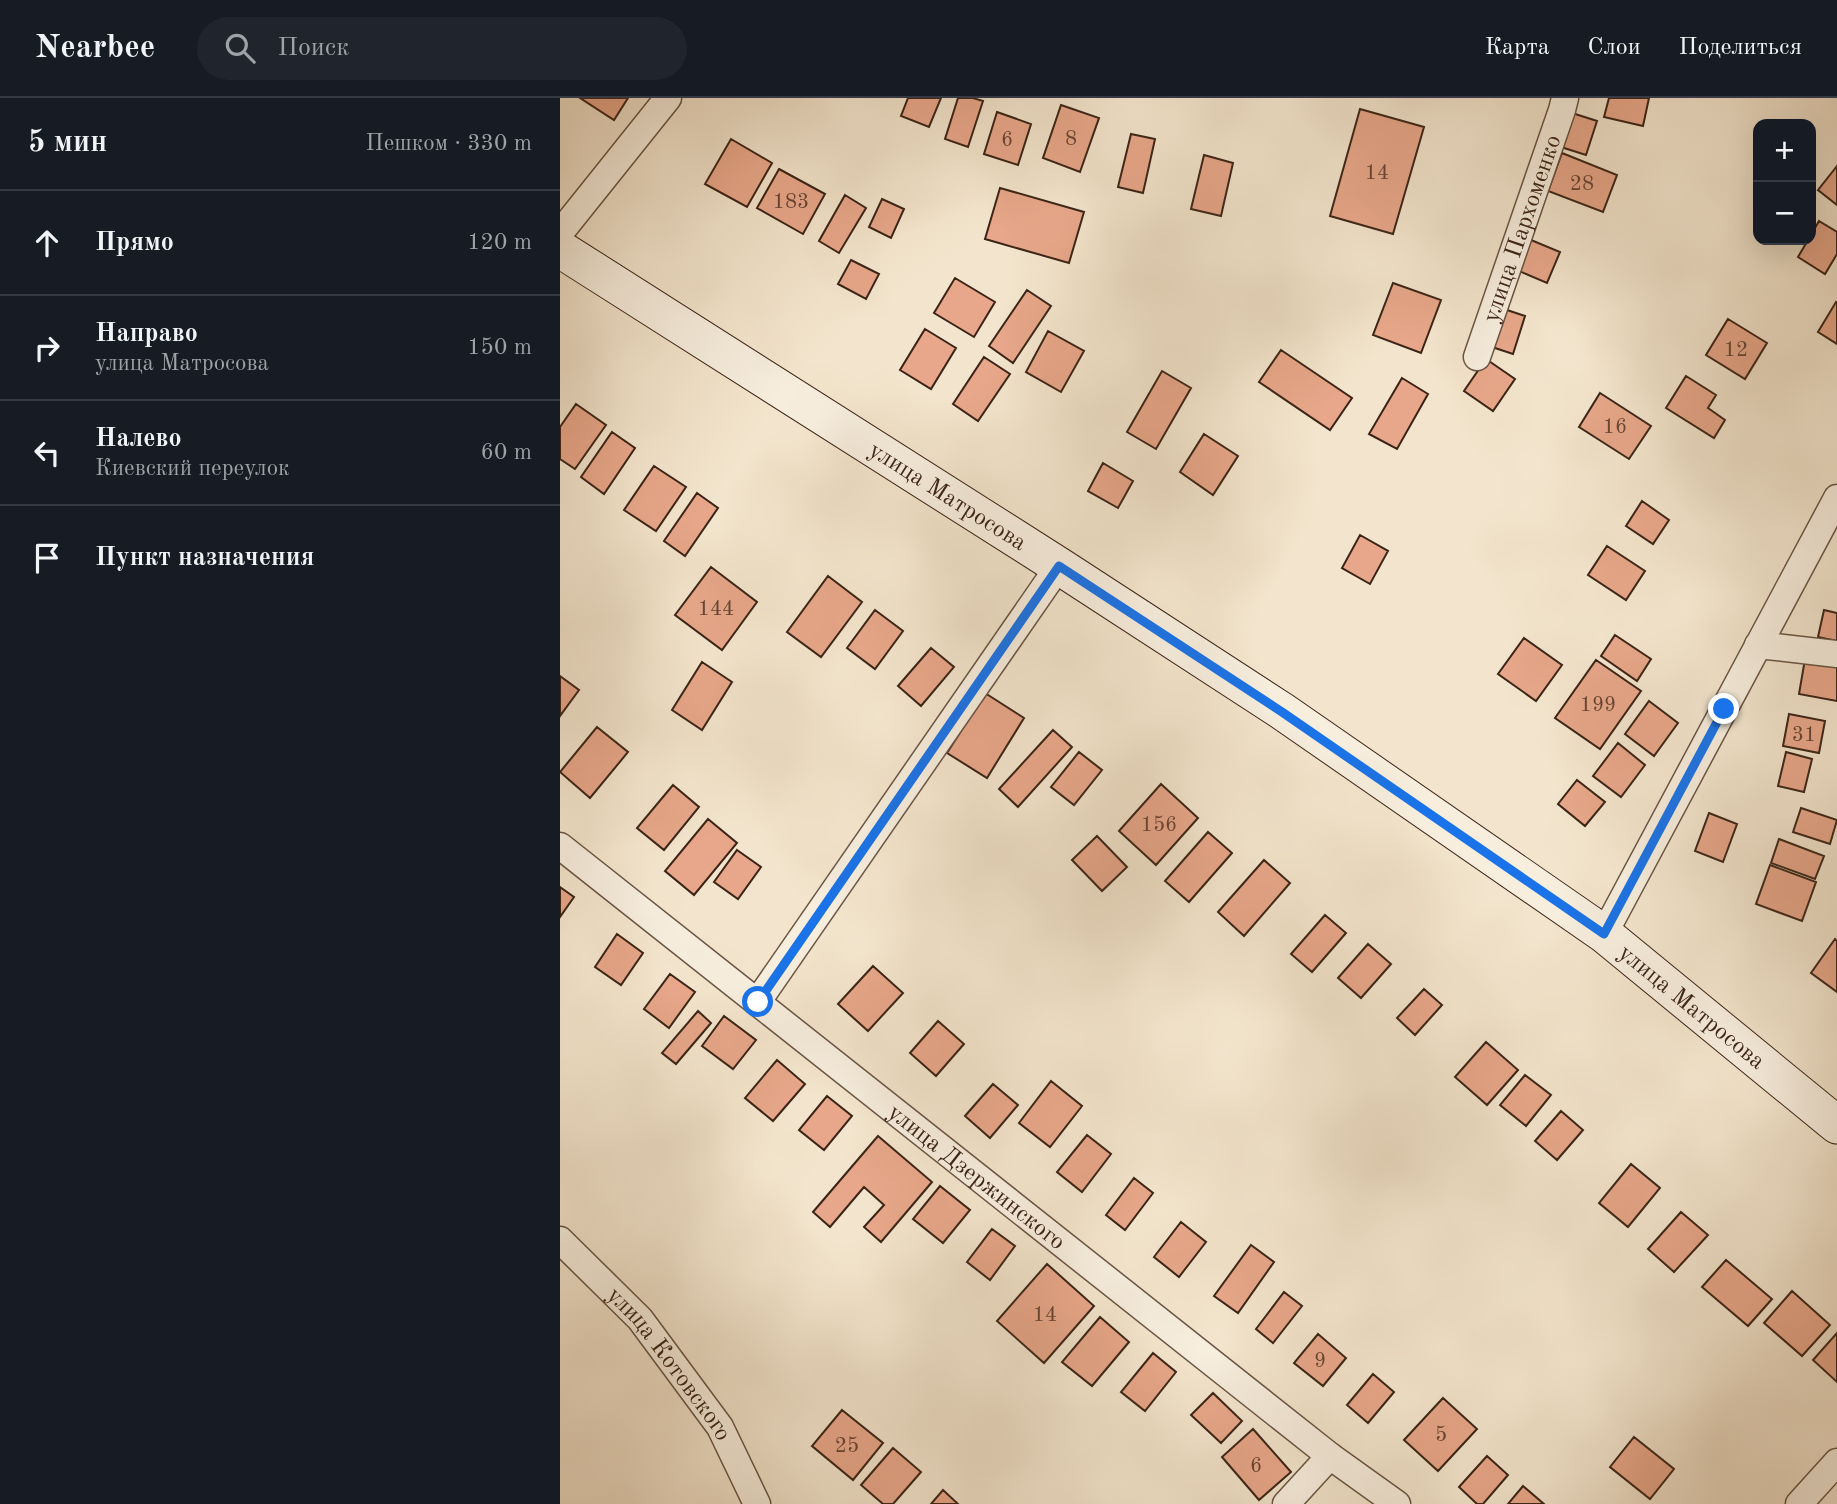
<!DOCTYPE html>
<html lang="ru">
<head>
<meta charset="utf-8">
<style>
  :root { --surface:#171b24; --page:#20242c; --text:#f1f3f6; --muted:#9ea1a6; --line:#363941 }
  body { margin:0; font-family:"Old Standard TT",serif; background:var(--page); color:var(--text) }
  .controls { position:absolute; right:21px; top:21px; display:grid; overflow:hidden; border-radius:14px; box-shadow:0 7px 28px #0002 }
  .controls button { width:63px; height:63px; display:grid; place-items:center; padding:0; border:0; border-bottom:2px solid var(--line); background:var(--surface); color:var(--text); font:35px sans-serif }
  .stop { position:absolute; width:21px; height:21px; margin:-16px; border:5px solid #1a73e8; border-radius:50%; background:#fff }
  .stop.end { background:#1a73e8; border-color:#fff; box-shadow:0 2px 7px #0008 }
  .list { margin:0; padding:0; list-style:none }
  h2 { display:flex; justify-content:space-between; align-items:center; height:91px; margin:0; padding:0 28px; font-size:30px }
  h2 small { font-size:23px; font-weight:400; color:var(--muted) }
  .list li { display:grid; grid-template-columns:46px 1fr auto; gap:21px; align-items:center; box-sizing:border-box; height:105px; padding:0 28px; border-top:2px solid var(--line) }
  .list b { display:block; font-size:26px; white-space:nowrap }
  .list p { margin:0; font-size:23px; white-space:nowrap; color:var(--muted) }
  .list em { font-size:23px; font-style:normal; color:var(--muted) }
  .icon { flex:none; width:38px; height:38px; fill:none; stroke:currentColor; stroke-width:2; stroke-linecap:round; stroke-linejoin:round }
  .map { position:relative; flex:none; width:1277px; height:1406px; overflow:hidden }
  header { display:flex; align-items:center; gap:42px; box-sizing:border-box; height:98px; padding:0 35px; background:var(--surface); border-bottom:2px solid var(--line) }
  header strong { font-size:33px }
  nav { display:flex; gap:38px; margin-inline-start:auto; font-size:24px }
  .search { width:490px; height:63px; background:var(--page); display:flex; align-items:center; gap:18px; box-sizing:border-box; padding:0 24px; border-radius:38px; color:var(--muted); font-size:26px }
  main { display:flex }
  aside { flex:1; background:var(--surface) }
  .map>svg:first-child { display:block }
  .building { fill:#e8a78a; stroke:#3b2417; stroke-width:2 }
  .lines { fill:none; stroke-linecap:round; stroke-linejoin:round }
  .street-casing { stroke:#695444; stroke-width:29 }
  .secondary-casing { stroke:#3b2417; stroke-width:39 }
  .street { stroke:#f7eede; stroke-width:26 }
  .secondary { stroke:#f7eede; stroke-width:37 }
  .route { stroke:#1a73e8; stroke-width:9 }
  .labels { text-anchor:middle; stroke-width:7; stroke-linejoin:round; paint-order:stroke }
  .number-label { font-size:21px; fill:#664534 }
  .street-label { font-size:24px; fill:#3b2417; stroke:#f7eede }
</style>
</head>
<body>
<header>
<strong>Nearbee</strong>
<div class="search"><svg class="icon" aria-label="search" viewBox="0 0 24 24"><circle cx="10" cy="10" r="6"/><path d="M15 15l6 6"/></svg>Поиск</div>
<nav><a>Карта</a><a>Слои</a><a>Поделиться</a></nav>
</header>
<main>
<aside>
<h2>5 мин<small>Пешком · 330 m</small></h2>
<ul class="list">
<li><svg class="icon" aria-label="ahead" viewBox="0 0 24 24"><path d="M12 20V5M6 11l6-6 6 6"/></svg><div><b>Прямо</b></div><em>120 m</em></li>
<li><svg class="icon" aria-label="right" viewBox="0 0 24 24"><path d="M7 20v-9h11M14 6l5 5-5 5"/></svg><div><b>Направо</b><p>улица Матросова</p></div><em>150 m</em></li>
<li><svg class="icon" aria-label="left" viewBox="0 0 24 24"><path d="M17 20v-9H6M10 6l-5 5 5 5"/></svg><div><b>Налево</b><p>Киевский переулок</p></div><em>60 m</em></li>
<li><svg class="icon" aria-label="arrive" viewBox="0 0 24 24"><path d="M6 21V4h12l-3 4 3 4H6"/></svg><div><b>Пункт назначения</b></div></li>
</ul>
</aside>
<div class="map">
<svg width="1277" height="1406" viewBox="0 0 1277 1406">
  <rect width="100%" height="100%" fill="#f3e5cd"/>
  <filter id="stains"><feTurbulence type="fractalNoise" baseFrequency=".00286" numOctaves="4"/><feColorMatrix values="0 0 0 0 .2 0 0 0 0 .09 0 0 0 0 .02 0 0 0 .5 -.17"/></filter>
  <radialGradient id="worn" r=".72"><stop offset=".6" stop-color="#630" stop-opacity="0"/><stop offset="1" stop-color="#630" stop-opacity=".3"/></radialGradient>
  <path class="building" d="M20,0H68L54,22Z
    M348,0H381L369,29L341,18Z
    M398,0H413L423,3L408,49L385,41Z
    M1049,0H1089L1083,28L1044,19Z
    M501,7L539,20L520,74L483,60Z
    M800,11L864,29L833,136L770,118Z
    M437,14L471,26L458,67L424,56Z
    M1012,15L1037,23L1026,57L1001,49Z
    M571,36L595,41L583,95L558,89Z
    M171,41L212,65L187,109L145,86Z
    M1002,55L1057,77L1043,114L988,93Z
    M644,57L673,65L661,118L631,111Z
    M1277,68V107L1258,92Z
    M219,71L265,96L243,136L197,110Z
    M440,90L524,114L509,165L425,141Z
    M285,97L306,110L279,155L259,143Z
    M322,101L344,111L331,140L309,129Z
    M1259,123L1277,134V156L1265,176L1238,159L1248,142H1251V137Z
    M971,142L1000,154L987,185L959,173Z
    M291,162L319,176L306,201L278,186Z
    M395,180L435,204L414,239L374,215Z
    M833,185L881,202L861,255L813,237Z
    M467,192L491,208L453,265L429,248Z
    M1276,204L1277,205V246L1258,234Z
    M944,211L965,218L953,256L932,249Z
    M1168,221L1207,245L1185,281L1146,257Z
    M365,231L396,250L371,291L340,272Z
    M488,233L524,253L501,294L466,274Z
    M721,252L792,300L770,332L699,284Z
    M424,259L450,276L418,323L393,306Z
    M926,261L955,281L933,313L904,293Z
    M602,273L631,290L596,351L567,334Z
    M1126,278L1156,297L1148,310L1165,322L1154,340L1106,310Z
    M842,280L868,296L837,351L809,336Z
    M1040,295L1091,328L1069,361L1019,329Z
    M16,306L46,327L15,371L0,361V329Z
    M52,334L75,350L44,396L21,379Z
    M644,336L678,358L653,397L620,374Z
    M543,365L573,383L558,410L528,393Z
    M94,368L126,389L96,433L64,412Z
    M137,395L158,410L125,458L104,443Z
    M1082,403L1109,422L1093,446L1066,428Z
    M800,437L828,453L810,486L782,470Z
    M1047,448L1085,473L1066,502L1028,477Z
    M151,469L197,504L162,552L115,517Z
    M268,478L302,504L261,559L227,534Z
    M315,512L343,533L315,571L287,550Z
    M1264,512L1277,515V543L1258,539Z
    M1055,537L1091,561L1077,583L1041,558Z
    M964,540L1002,567L976,603L938,576Z
    M371,550L394,569L361,608L338,588Z
    M1245,561L1277,567V603L1239,596Z
    M1036,562L1081,593L1040,651L995,620Z
    M142,564L172,584L142,632L112,612Z
    M0,578L19,592L0,618Z
    M425,595L464,620L427,680L387,655Z
    M1089,603L1118,625L1094,658L1065,636Z
    M1229,616L1265,623L1259,655L1223,648Z
    M37,629L68,654L30,700L0,674Z
    M493,632L512,649L458,709L439,691Z
    M1058,645L1085,667L1061,699L1033,678Z
    M519,654L542,672L514,707L491,689Z
    M1226,654L1252,661L1244,694L1218,688Z
    M1017,682L1045,704L1025,728L998,706Z
    M601,686L638,720L596,767L559,733Z
    M113,687L139,709L104,752L77,730Z
    M1241,710L1277,722L1270,746L1233,734Z
    M1149,715L1177,726L1163,764L1135,753Z
    M148,721L177,745L134,797L105,773Z
    M648,734L672,755L629,804L605,783Z
    M537,738L567,769L542,793L512,762Z
    M1219,741L1264,758L1255,781L1211,765Z
    M177,752L201,769L178,801L154,784Z
    M704,762L730,785L684,838L658,814Z
    M1210,767L1256,784L1242,823L1196,806Z
    M0,789L14,799L0,819Z
    M765,817L786,835L752,874L731,856Z
    M57,836L83,855L61,887L35,869Z
    M1275,841L1277,843V894L1251,875Z
    M808,846L831,866L801,900L778,880Z
    M313,868L343,895L308,933L278,906Z
    M110,876L135,894L109,930L84,911Z
    M864,891L882,907L855,937L837,920Z
    M138,913L151,925L116,966L102,955Z
    M164,918L196,942L173,971L142,948Z
    M378,923L404,946L376,978L350,955Z
    M926,944L958,972L927,1007L895,979Z
    M217,962L245,986L213,1023L185,1000Z
    M965,977L991,997L966,1028L940,1007Z
    M491,983L522,1008L490,1049L459,1025Z
    M433,986L458,1007L430,1040L405,1018Z
    M267,998L292,1018L264,1052L239,1032Z
    M1001,1013L1023,1032L997,1062L975,1043Z
    M527,1037L551,1056L522,1094L497,1074Z
    M318,1038L372,1084L321,1144L304,1129L324,1107L304,1089L270,1129L253,1114Z
    M1071,1066L1100,1090L1068,1129L1039,1105Z
    M574,1080L593,1095L565,1132L546,1117Z
    M380,1088L410,1112L383,1145L353,1121Z
    M1121,1114L1148,1137L1114,1174L1088,1151Z
    M621,1124L646,1144L619,1179L594,1159Z
    M432,1131L455,1148L430,1182L407,1164Z
    M691,1147L714,1164L678,1215L654,1198Z
    M1166,1162L1212,1201L1188,1228L1142,1189Z
    M487,1166L534,1208L484,1265L437,1223Z
    M1232,1193L1270,1227L1242,1258L1204,1225Z
    M724,1194L742,1208L713,1245L696,1231Z
    M540,1219L569,1244L532,1288L502,1264Z
    M1277,1235V1284L1253,1262Z
    M758,1236L786,1260L763,1288L734,1265Z
    M593,1255L616,1274L585,1313L561,1294Z
    M813,1276L834,1294L808,1325L787,1307Z
    M653,1295L682,1323L661,1345L631,1317Z
    M883,1300L917,1331L878,1373L844,1342Z
    M282,1312L323,1345L293,1382L252,1348Z
    M693,1331L731,1374L699,1402L662,1359Z
    M1074,1339L1114,1371L1090,1401L1050,1369Z
    M333,1350L361,1374L333,1406H323L301,1387Z
    M927,1358L948,1377L923,1406H917L899,1389Z
    M963,1388L984,1406H948Z
    M383,1392L398,1406H371Z"/>
  <g class="lines">
    <defs>
      <g id="street">
        <path d="M0,135L108,0"/>
        <path id="s1" d="M917,259L1002,12L1005,0"/>
        <path d="M1198,547L1277,556"/>
        <path id="s2" d="M0,748L770,1358L837,1406"/>
        <path d="M1044,836L1277,400"/>
        <path d="M198,903L499,468"/>
        <path id="s3" d="M0,1142L80,1221L160,1329L197,1406"/>
        <path d="M726,1406L770,1358"/>
        <path d="M1239,1406L1277,1364"/>
      </g>
      <g id="secondary">
        <path id="s4" d="M0,151L499,468L722,613L1044,836L1277,1027"/>
      </g>
    </defs>
    <use href="#street" class="street-casing"/>
    <use href="#secondary" class="secondary-casing"/>
    <use href="#street" class="street"/>
    <use href="#secondary" class="secondary"/>
  </g>
  <g class="lines">
    <path class="route" d="M198,904L499,468L722,614L1044,836L1164,611"/>
  </g>
  <g class="labels">
    <g class="number-label">
      <text x="511" y="47">8</text>
      <text x="447" y="48">6</text>
      <text x="817" y="81">14</text>
      <text x="1022" y="92">28</text>
      <text x="231" y="110">183</text>
      <text x="1176" y="258">12</text>
      <text x="1055" y="335">16</text>
      <text x="156" y="517">144</text>
      <text x="1038" y="613">199</text>
      <text x="1244" y="643">31</text>
      <text x="599" y="733">156</text>
      <text x="485" y="1223">14</text>
      <text x="760" y="1269">9</text>
      <text x="881" y="1343">5</text>
      <text x="287" y="1354">25</text>
      <text x="696" y="1374">6</text>
    </g>
    <g class="street-label">
      <text dy="8" stroke="none"><textPath href="#s1" startOffset="136">улица Пархоменко</textPath></text>
      <text dy="8" stroke="none"><textPath href="#s4" startOffset="460">улица Матросова</textPath></text>
      <text dy="8" stroke="none"><textPath href="#s4" startOffset="1363">улица Матросова</textPath></text>
      <text dy="8" stroke="none"><textPath href="#s2" startOffset="532">улица Дзержинского</textPath></text>
      <text dy="8" stroke="none"><textPath href="#s3" startOffset="166">улица Котовского</textPath></text>
    </g>
  </g>
  <rect width="100%" height="100%" filter="url(#stains)"/>
  <rect width="100%" height="100%" fill="url(#worn)"/>
</svg>
<div class="controls">
<button>+</button>
<button>−</button>
</div>
<div class="stop" style="left:198px;top:904px"></div>
<div class="stop end" style="left:1164px;top:611px"></div>
</div>
</main>
</body>
</html>
